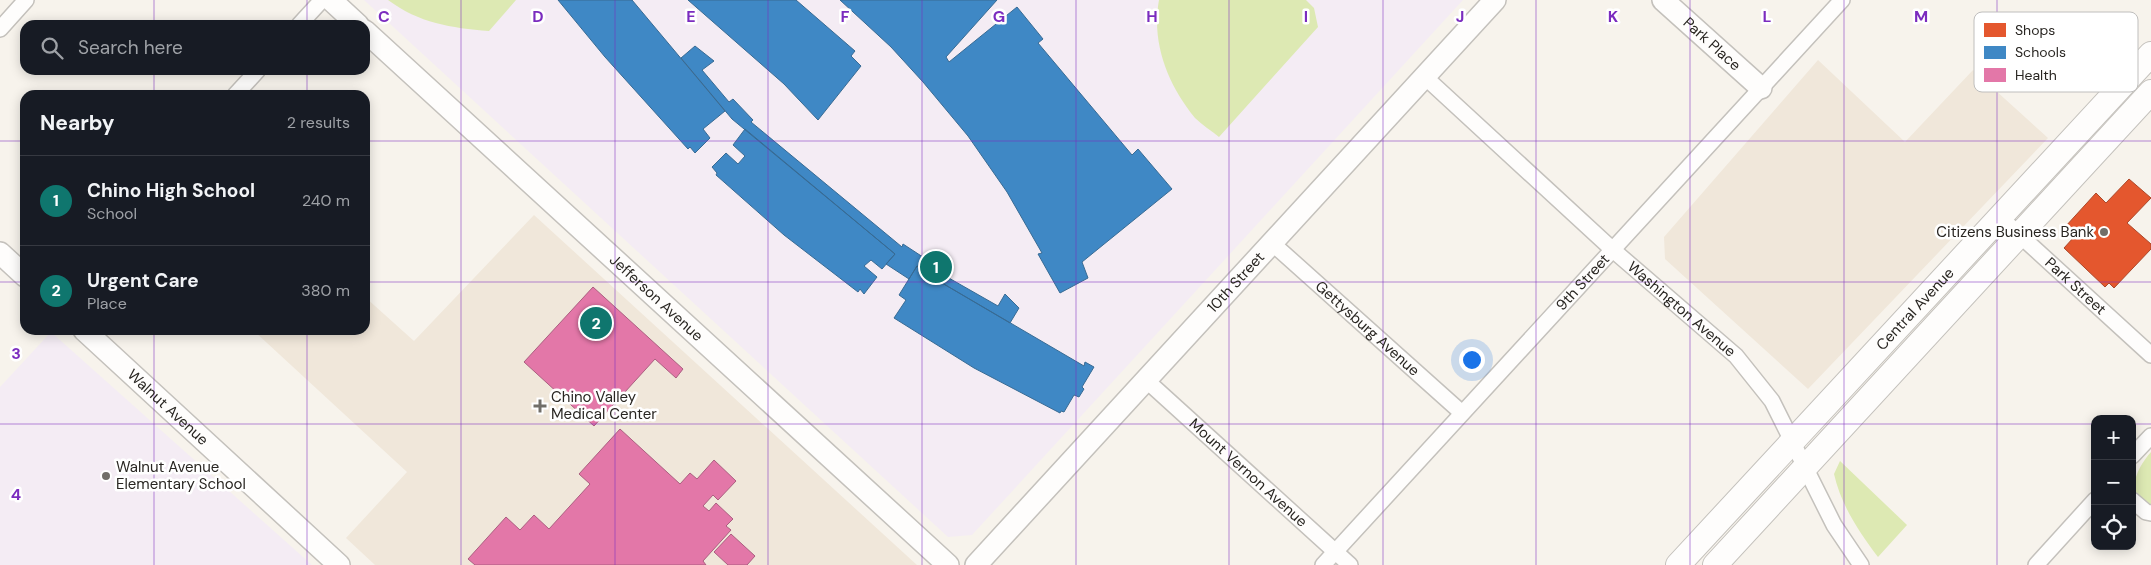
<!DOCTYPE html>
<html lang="en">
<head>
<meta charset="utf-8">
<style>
  :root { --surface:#171b24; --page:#242831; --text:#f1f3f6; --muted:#9ea1a6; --line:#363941; --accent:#0f766e }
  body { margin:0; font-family:"DM Sans",sans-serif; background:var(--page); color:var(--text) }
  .controls { position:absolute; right:15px; bottom:15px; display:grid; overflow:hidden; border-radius:10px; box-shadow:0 2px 12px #0003 }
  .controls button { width:45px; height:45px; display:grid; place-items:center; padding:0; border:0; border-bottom:1px solid var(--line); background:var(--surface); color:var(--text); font:25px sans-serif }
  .you { position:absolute; left:1471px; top:359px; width:18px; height:18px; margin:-12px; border:4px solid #fff; border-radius:50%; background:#1a73e8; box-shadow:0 0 0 8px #1a73e833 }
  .badge { display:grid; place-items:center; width:32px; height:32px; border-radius:50%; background:var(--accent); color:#fff; font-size:16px; font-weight:700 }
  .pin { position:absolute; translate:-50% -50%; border:2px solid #fff; box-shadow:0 1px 5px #0006 }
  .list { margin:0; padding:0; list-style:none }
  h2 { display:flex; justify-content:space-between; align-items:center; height:65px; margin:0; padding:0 20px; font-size:21px }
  h2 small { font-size:16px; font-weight:400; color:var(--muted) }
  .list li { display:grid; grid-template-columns:32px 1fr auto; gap:15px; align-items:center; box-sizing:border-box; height:90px; padding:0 20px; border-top:1px solid var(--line) }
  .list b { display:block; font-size:19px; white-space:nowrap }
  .list p { margin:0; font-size:16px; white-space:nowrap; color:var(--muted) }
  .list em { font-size:16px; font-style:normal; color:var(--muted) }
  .icon { flex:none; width:28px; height:28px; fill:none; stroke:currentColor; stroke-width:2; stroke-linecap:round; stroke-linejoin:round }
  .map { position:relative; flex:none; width:2151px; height:565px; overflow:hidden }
  .search { position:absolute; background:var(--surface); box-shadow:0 2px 12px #0003; left:20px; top:20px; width:350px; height:55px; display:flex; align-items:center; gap:12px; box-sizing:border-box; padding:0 18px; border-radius:15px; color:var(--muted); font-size:19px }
  .panel { position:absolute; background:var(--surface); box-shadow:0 2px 12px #0003; left:20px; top:90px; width:350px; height:245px; border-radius:15px }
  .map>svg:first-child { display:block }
  .built { fill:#f0e7da }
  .education { fill:#f4ecf4 }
  .green { fill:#dde9b3 }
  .shops { fill:#e4572e; stroke:#ac482a }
  .schools { fill:#3f88c5; stroke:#386b94 }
  .health { fill:#e377a8; stroke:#ab5f80 }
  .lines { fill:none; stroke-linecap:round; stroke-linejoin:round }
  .street-casing { stroke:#c4c1bc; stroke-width:18 }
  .secondary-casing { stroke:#c4c1bc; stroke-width:24 }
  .primary-casing { stroke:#c4c1bc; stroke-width:26 }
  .street { stroke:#fefdfc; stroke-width:15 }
  .secondary { stroke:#fefdfc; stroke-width:21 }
  .primary { stroke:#fefdfc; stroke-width:24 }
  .grid { fill:none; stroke:#7b2cbf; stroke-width:1; stroke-opacity:0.55 }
  .poi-dot { fill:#716e69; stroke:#fff; stroke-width:2 }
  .labels { text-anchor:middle; stroke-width:5; stroke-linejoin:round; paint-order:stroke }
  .street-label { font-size:15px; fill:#292622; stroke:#fff }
  .poi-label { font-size:15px; fill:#292622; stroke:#fff; text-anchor:start }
  .key { fill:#fff; stroke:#bfbebd; stroke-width:1 }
  .key-label { font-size:14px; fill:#292622 }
  .grid-label { font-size:16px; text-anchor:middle; font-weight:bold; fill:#7b2cbf; stroke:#fff; stroke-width:5; stroke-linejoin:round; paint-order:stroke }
</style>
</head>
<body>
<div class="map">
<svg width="2151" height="565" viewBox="0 0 2151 565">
  <rect width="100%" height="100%" fill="#f7f3ec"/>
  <path class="built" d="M1818,60L1905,142L1973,70L2048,138L1808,389L1665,259L1664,237Z
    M534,215L917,565H375L346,538L407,472L253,330H365V297L414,341Z"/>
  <path class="education" d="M364,0H1463L972,535L948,537Z
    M51,332L312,565H0V387Z"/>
  <path class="green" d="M388,0H516L489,31C451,28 419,23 388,0Z
    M1159,0H1306L1314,8L1318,27L1219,137C1212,131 1202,125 1195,118C1168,85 1151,43 1159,0Z
    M2151,452V505C2123,494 2137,468 2151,452Z
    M1840,461L1907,525L1878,557C1859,532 1841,505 1834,474Z"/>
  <path class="shops" d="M2129,179L2151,198L2127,223L2151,244V249L2114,288L2109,283L2105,287L2064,248L2074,237L2065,227L2096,193L2106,203Z"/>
  <path class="schools" d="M558,0H632L725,111L703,129L710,138L695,153L690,147L688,149L605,57Z
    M688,0H796L855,51L851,56L861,66L818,120L784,84Z
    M840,0H997L946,57L949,62L1017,7L1043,39L1038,43L1132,155L1138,149L1172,189L1082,262L1088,278L1060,293L1038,254L1042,253L1007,192L968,136L923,82L891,47Z
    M695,46L714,61L702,70L729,102L733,99L753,120L751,122L902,247L903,244L929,261L926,265L998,306L1005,294L1019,308L1010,323L925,273V270L917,266L909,279L886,264L895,254L732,119L681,58Z
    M745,129L895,254L882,269L871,260L864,266L877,277L864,294L860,289L858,292L784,235L716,175L717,173L712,167L726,153L738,164L745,156L733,145Z
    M917,266L925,270V273L1084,366L1085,362L1094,367L1082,387L1084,389L1079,397L1074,395L1064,412L1061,411L1060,413L974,368L894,318L906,300L899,295Z"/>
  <path class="health" d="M593,287L683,369L676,378L655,359L594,426L524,362Z
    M620,429L680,484L690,473L697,479L714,460L736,481L718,500L713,495L703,506L709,511L716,503L733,519L726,526L731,530L703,561L706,565H475L468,559L506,517L520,530L534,515L549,529L590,484L579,474Z
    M731,534L755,556L747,565H728L714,552Z"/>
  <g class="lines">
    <defs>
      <g id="street">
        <path d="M299,25L322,0"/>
        <path d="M0,29L26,0"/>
        <path id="s1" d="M1425,77L1613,250L1736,356L1772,401L1834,525L1861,565"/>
        <path d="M235,95L258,70"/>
        <path id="s2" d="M2001,218L2151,355"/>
        <path id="s3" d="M1272,243L1462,413"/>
        <path id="s4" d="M1146,380L1350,565"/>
        <path d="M2132,456L2151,436"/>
        <path d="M2132,500L2146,512L2151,513"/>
        <path id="s5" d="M1323,565L1842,0"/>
        <path d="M2036,565L2095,500"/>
      </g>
      <g id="secondary">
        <path d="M331,0L358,25"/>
        <path id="s6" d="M1663,0L1761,88"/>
        <path id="s7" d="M365,31L948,565"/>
        <path d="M0,253L25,276"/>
        <path id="s8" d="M84,330L339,565"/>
        <path id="s9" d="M976,565L1495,0"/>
      </g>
      <g id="primary">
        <path id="s10" d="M1678,565L2151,54"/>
        <path d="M1715,565L2151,92"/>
      </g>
    </defs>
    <use href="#street" class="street-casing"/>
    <use href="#secondary" class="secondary-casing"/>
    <use href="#primary" class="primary-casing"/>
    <use href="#street" class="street"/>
    <use href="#secondary" class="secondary"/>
    <use href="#primary" class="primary"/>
  </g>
  <path class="grid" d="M154,0V25M307,0V25M461,0V565M615,0V565M768,0V565M922,0V565M1076,0V565M1229,0V565M1383,0V565M1536,0V565M1690,0V565M1844,0V565M1997,0V565M154,70V95M307,70V95M0,141H25M365,141H2151M0,282H25M365,282H2151M154,330V565M307,330V565M0,424H2095M2132,424H2151"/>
  <g class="poi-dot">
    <circle cx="2104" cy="232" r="5"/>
    <path d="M537.5 398.5h5v5h5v5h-5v5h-5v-5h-5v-5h5z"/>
    <circle cx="106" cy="476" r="5"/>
  </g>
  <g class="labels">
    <g class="street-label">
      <text dy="5" stroke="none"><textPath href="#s6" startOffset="66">Park Place</textPath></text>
      <text dy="5" stroke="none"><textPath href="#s9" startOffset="384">10th Street</textPath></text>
      <text dy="5" stroke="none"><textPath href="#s5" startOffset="384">9th Street</textPath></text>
      <text dy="5" stroke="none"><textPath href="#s2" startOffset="101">Park Street</textPath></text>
      <text dy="5" stroke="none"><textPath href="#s7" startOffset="395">Jefferson Avenue</textPath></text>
      <text dy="5" stroke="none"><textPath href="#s1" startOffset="346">Washington Avenue</textPath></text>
      <text dy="5" stroke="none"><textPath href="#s10" startOffset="349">Central Avenue</textPath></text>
      <text dy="5" stroke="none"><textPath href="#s3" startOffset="128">Gettysburg Avenue</textPath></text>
      <text dy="5" stroke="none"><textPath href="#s8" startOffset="114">Walnut Avenue</textPath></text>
      <text dy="5" stroke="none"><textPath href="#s4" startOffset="138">Mount Vernon Avenue</textPath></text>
    </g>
    <g class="poi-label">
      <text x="2094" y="237" text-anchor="end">Citizens Business Bank</text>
      <text x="551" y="402">Chino Valley<tspan x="551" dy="17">Medical Center</tspan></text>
      <text x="116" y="472">Walnut Avenue<tspan x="116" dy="17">Elementary School</tspan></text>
    </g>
  </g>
  <rect x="1974" y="12" width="164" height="80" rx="8" class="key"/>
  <rect x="1984" y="23" width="22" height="14" fill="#e4572e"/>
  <rect x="1984" y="46" width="22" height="13" fill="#3f88c5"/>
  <rect x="1984" y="68" width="22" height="14" fill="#e377a8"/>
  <g class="key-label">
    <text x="2015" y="35">Shops</text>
    <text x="2015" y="57">Schools</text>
    <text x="2015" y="80">Health</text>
  </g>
  <g class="grid-label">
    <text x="384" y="22">C</text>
    <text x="538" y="22">D</text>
    <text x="691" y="22">E</text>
    <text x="845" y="22">F</text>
    <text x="999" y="22">G</text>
    <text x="1152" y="22">H</text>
    <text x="1306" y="22">I</text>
    <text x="1460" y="22">J</text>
    <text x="1613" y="22">K</text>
    <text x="1767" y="22">L</text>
    <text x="1921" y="22">M</text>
    <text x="16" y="359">3</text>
    <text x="16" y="500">4</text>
  </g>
</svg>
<div class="controls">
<button>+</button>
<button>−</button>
<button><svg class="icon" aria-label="locate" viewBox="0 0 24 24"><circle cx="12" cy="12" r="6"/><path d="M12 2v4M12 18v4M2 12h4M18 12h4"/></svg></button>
</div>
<div class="you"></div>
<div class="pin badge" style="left:936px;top:267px">1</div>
<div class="pin badge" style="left:596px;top:323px">2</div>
<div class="search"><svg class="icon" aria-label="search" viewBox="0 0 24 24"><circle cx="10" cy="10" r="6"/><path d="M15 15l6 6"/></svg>Search here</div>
<section class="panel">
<h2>Nearby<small>2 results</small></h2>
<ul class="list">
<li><span class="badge">1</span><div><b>Chino High School</b><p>School</p></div><em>240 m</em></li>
<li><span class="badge">2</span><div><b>Urgent Care</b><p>Place</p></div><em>380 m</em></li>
</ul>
</section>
</div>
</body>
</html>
